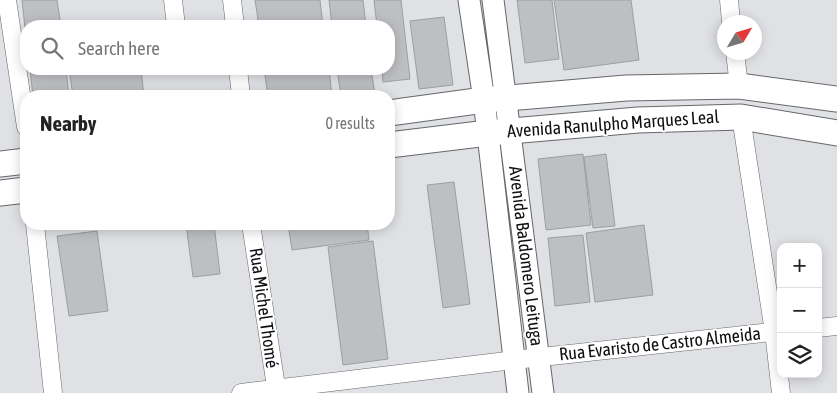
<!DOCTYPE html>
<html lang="en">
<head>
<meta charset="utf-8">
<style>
  :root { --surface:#fff; --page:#f2f2f2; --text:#222; --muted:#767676; --line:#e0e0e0 }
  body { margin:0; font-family:"Asap Condensed",sans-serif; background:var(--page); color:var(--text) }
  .controls { position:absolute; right:15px; bottom:15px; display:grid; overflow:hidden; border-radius:10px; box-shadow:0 2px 12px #0003 }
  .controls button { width:45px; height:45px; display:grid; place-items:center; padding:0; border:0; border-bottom:1px solid var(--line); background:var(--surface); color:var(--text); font:25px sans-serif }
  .compass { position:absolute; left:717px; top:15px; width:45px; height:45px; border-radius:50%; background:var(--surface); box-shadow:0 2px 12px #0003; rotate:52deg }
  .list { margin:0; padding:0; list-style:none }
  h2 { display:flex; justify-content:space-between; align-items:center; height:65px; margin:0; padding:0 20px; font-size:21px }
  h2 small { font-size:16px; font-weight:400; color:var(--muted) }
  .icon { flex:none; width:28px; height:28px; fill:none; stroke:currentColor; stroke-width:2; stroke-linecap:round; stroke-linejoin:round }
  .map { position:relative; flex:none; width:837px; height:393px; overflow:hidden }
  .search { position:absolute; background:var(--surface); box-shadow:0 2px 12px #0003; left:20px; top:20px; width:375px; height:55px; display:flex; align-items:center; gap:12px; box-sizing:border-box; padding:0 18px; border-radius:20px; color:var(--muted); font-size:19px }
  .panel { position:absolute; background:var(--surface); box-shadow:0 2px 12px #0003; left:20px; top:90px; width:375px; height:140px; border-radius:20px }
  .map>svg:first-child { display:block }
  .building { fill:#bdbfc2; stroke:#9c9ea1 }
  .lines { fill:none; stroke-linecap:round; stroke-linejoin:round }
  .minor-casing { stroke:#65676a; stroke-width:19 }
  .major-casing { stroke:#65676a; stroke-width:23 }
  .highway-casing { stroke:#65676a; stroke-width:27 }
  .minor { stroke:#fff; stroke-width:18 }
  .major { stroke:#fff; stroke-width:21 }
  .highway { stroke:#fff; stroke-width:25 }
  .labels { text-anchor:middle; stroke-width:4; stroke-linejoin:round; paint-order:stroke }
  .street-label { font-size:18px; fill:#0e0f10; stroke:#fff }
</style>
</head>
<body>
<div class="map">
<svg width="837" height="393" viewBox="0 0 837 393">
  <rect width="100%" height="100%" fill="#e0e1e5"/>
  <path class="building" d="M22,0H57L61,26H26V38Z
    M255,0H320L323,26H259Z
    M329,0H363L366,26H332Z
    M374,0H401L410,79L383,82L382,69H389V26H377Z
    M517,0H552L559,59L525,63Z
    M554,0H631L639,60L564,70Z
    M444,17L453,85L419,89L410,21Z
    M30,69H66L69,96H33Z
    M69,69H141L144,96H73Z
    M264,69H329L332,96H268Z
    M337,69H371L375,95L341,96Z
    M583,154L591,225L546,230L538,159Z
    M606,154L615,226L593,228L584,157Z
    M454,182L470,304L443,308L427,185Z
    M186,224H214L220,274L193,277Z
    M288,224H367L369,240L292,250Z
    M644,225L653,295L595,302L586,233Z
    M97,231L108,311L69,316L57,236Z
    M583,235L590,302L555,306L548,238Z
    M373,241L388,359L343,365L328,247Z"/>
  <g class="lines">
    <defs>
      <path id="minor" d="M7,0L26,127
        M173,0L176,26
        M232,0L235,26
        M729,0L731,22
        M735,52L739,86
        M238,69L241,96
        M741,117L774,332L781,393
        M35,224L53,393
        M251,224L277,393
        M818,328L837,326
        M241,393L514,360L781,331"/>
      <path id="major" d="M469,0L484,100L518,393
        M493,0L543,393"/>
      <path id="highway" d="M389,113L484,100L626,88L739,86L837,99
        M389,145L488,133L638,120L741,117L837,133
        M0,164L26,161
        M0,193L26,190"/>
    </defs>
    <use href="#minor" class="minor-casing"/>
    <use href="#major" class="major-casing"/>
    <use href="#highway" class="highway-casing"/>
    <use href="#minor" class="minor"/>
    <use href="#major" class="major"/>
    <use href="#highway" class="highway"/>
  </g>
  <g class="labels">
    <g class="street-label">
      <text transform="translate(613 124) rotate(-4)" y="6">Avenida Ranulpho Marques Leal</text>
      <text transform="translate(526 256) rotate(83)" y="6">Avenida Baldomero Leituga</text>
      <text transform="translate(264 308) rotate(82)" y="6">Rua Michel Thomé</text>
      <text transform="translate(660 344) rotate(-6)" y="6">Rua Evaristo de Castro Almeida</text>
    </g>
  </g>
</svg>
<div class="controls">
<button>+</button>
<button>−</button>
<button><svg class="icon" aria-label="layers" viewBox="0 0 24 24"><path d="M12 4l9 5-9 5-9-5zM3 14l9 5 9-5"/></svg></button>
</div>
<svg class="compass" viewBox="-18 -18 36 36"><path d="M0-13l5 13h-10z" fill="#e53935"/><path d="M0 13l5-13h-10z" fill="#767676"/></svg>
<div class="search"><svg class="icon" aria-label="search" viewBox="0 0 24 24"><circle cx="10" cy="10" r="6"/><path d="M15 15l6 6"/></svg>Search here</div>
<section class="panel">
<h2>Nearby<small>0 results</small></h2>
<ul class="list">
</ul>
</section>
</div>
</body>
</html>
